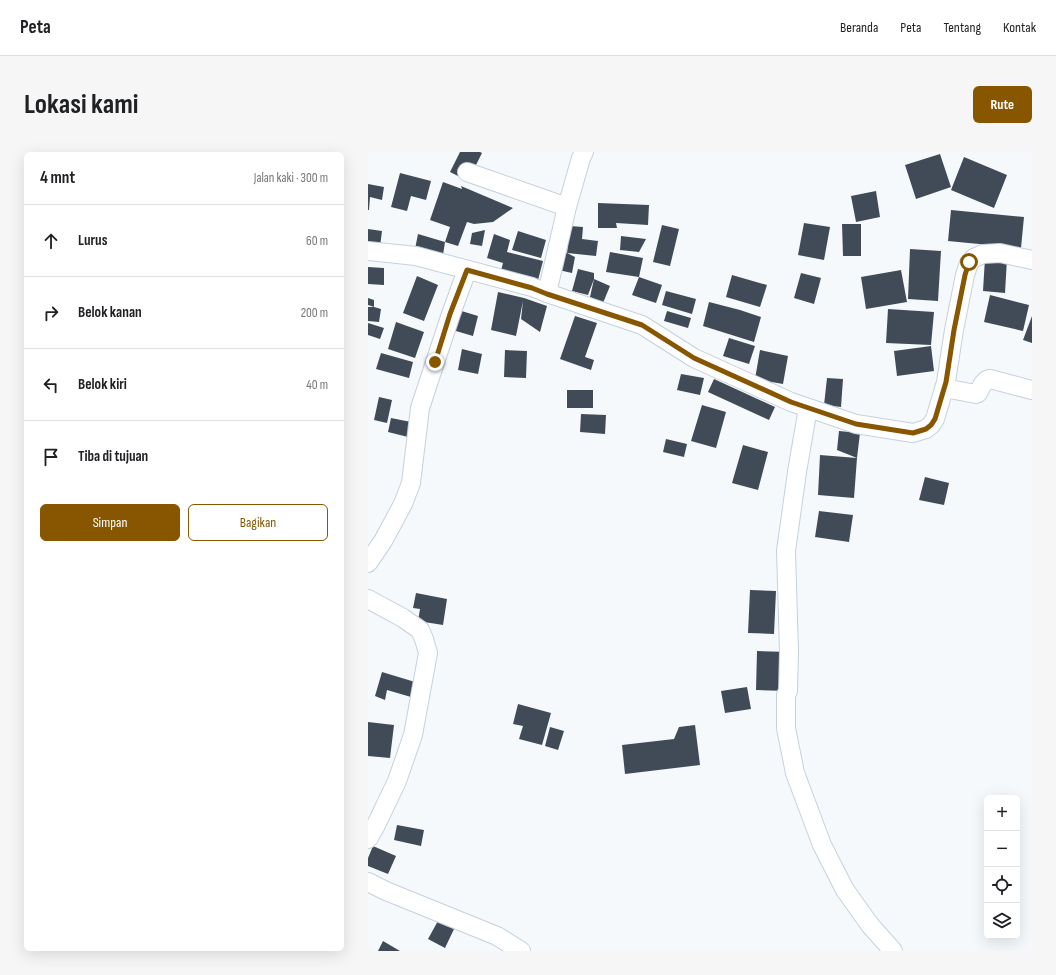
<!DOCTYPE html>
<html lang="id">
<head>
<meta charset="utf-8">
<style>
  :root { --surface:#fff; --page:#f6f6f6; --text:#202124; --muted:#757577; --line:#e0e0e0; --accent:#895600 }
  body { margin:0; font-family:"Sofia Sans Condensed",sans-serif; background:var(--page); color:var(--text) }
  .controls { position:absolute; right:12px; bottom:12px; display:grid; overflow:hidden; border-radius:6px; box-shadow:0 4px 16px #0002 }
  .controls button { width:36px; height:36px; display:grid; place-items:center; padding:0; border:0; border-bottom:1px solid var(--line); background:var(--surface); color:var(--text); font:20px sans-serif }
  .stop { position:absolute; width:12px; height:12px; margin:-9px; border:3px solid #895600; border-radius:50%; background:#fff }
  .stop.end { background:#895600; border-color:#fff; box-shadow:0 1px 4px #0008 }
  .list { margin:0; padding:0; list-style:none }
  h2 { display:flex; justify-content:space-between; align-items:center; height:52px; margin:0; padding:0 16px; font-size:17px }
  h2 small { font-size:13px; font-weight:400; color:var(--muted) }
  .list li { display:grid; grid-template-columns:26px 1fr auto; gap:12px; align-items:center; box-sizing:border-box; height:72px; padding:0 16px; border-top:1px solid var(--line) }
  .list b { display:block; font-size:15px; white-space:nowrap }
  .list em { font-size:13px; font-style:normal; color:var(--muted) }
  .actions { display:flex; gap:8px; padding:12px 16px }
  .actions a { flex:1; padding:9px 0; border:1px solid var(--accent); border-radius:6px; text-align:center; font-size:14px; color:var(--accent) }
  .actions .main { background:var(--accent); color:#fff }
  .icon { flex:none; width:22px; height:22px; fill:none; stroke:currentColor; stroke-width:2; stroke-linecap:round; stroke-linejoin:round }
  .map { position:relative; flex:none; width:664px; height:799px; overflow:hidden; border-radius:6px }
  header { display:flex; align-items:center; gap:24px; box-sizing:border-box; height:56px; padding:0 20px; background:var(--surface); border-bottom:1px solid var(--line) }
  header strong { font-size:19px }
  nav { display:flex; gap:22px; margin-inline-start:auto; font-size:14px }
  .intro { display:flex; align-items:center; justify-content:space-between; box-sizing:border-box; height:96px; padding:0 24px }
  h1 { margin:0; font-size:28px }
  .button { padding:10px 18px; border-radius:6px; background:var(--accent); color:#fff; font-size:14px; font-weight:700 }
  main { display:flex; gap:24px; padding:0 24px }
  aside { flex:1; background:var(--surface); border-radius:6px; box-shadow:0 4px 16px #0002 }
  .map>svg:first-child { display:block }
  .building { fill:#414b57 }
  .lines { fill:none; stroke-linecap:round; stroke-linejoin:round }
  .minor-casing { stroke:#c4d1df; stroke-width:20 }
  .minor { stroke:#fff; stroke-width:18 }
  .route { stroke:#895600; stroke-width:5 }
</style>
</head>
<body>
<header>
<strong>Peta</strong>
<nav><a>Beranda</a><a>Peta</a><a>Tentang</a><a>Kontak</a></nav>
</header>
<div class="intro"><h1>Lokasi kami</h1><a class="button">Rute</a></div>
<main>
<aside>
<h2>4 mnt<small>Jalan kaki · 300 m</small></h2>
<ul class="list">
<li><svg class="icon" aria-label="ahead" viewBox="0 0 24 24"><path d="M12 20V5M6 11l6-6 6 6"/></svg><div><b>Lurus</b></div><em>60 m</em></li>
<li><svg class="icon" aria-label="right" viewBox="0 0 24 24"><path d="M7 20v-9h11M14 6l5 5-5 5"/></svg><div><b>Belok kanan</b></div><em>200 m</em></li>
<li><svg class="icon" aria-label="left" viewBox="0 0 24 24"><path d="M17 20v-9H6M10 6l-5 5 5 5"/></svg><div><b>Belok kiri</b></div><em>40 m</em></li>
<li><svg class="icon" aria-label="arrive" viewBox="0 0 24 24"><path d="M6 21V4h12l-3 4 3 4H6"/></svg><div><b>Tiba di tujuan</b></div></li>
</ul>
<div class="actions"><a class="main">Simpan</a><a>Bagikan</a></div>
</aside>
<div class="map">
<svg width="664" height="799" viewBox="0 0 664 799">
  <rect width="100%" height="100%" fill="#f6f9fc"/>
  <path class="building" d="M92,0H112L114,1L100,29L82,20Z
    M572,2L583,35L548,47L537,13Z
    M596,5L639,23L626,56L583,38Z
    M32,21L63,29L58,48L43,44L39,59L23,55Z
    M75,30L94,37L93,34L145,56L125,70L106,72L99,70L90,94L77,90L82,75L62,68Z
    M0,32L16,35L14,48L2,45L1,58H0Z
    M508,39L512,65L488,70L483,44Z
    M230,51L281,53L280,73L248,71L249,76H230Z
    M583,58L656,65L653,96L580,89Z
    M436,71L462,75L456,108L430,103Z
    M474,72H493V104H475Z
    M294,73L311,77L302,114L285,110Z
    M202,74L215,75L214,87L230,89L228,104L199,101L207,105L204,121L186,117L188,101H199Z
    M0,77L14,79L12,95L0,94Z
    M117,78L114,94L102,92L104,81Z
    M150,79L178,88L173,106L144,98Z
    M50,82L77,90L75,103L47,97Z
    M126,82L142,88L139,100L175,109L169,132L132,122L135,111L119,106Z
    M253,84L278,87L271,100L252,98Z
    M542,97L573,99L570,149L540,147Z
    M242,100L275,106L271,125L238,120Z
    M617,106L639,107L637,141L615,139Z
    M0,115L16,116V133L0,132Z
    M210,117L226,121V127L220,143L204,139Z
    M533,118L539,150L498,157L493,125Z
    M433,121L453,126L446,152L426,146Z
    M364,123L399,133L392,155L358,145Z
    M49,124L70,133L56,169L35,161Z
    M271,125L294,133L288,151L264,143Z
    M226,127L242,134L235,151L222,145Z
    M298,139L328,147L324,162L294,153Z
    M130,140L156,146L179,154L172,180L153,167L155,149L148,184L123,178Z
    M622,143L661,153L655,179L616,170Z
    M0,146L6,148V155L13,157L11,170L0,169V155H6L0,153Z
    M341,150L372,158L393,165L386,190L335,174Z
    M87,157L110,164L105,184L81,177Z
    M520,157L566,160L563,193L518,191Z
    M299,159L323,166L320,176L296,169Z
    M207,164L229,171L217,205L226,208L223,218L192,207Z
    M664,164V191L655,188Z
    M28,170L56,180L47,206L20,197Z
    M0,171L16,176L12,187L0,183Z
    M361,186L387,194L381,212L355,204Z
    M563,194L566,219L529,224L526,199Z
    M94,197L114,202L110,222L90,218Z
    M137,198L159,199L158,226L136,225Z
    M392,198L420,204L415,232L387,227Z
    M13,201L45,210L41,226L8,217Z
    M313,222L336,226L332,243L309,238Z
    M459,226L475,227L473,255L456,253Z
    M346,227L407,255L401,268L340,240Z
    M199,238H225V256H199Z
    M11,245L24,248L19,271L6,268Z
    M334,253L358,260L348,296L323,289Z
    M213,262L238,263L237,282L212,280Z
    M23,266L43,270L40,285L20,280Z
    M471,279L492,281L489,306L469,298Z
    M298,287L319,292L316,305L295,300Z
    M375,293L400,300L390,338L364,331Z
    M452,303L489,306L486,346L450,343Z
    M557,325L581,331L576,353L551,348Z
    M451,359L485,363L481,390L447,385Z
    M382,438L408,439L406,482L380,481Z
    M48,441L79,447L75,473L50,469L52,457L45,456Z
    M389,499L421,500L420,539L388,538Z
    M14,520L47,530L43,545L19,538L17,548L7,544Z
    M379,535L383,557L357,561L353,539Z
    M150,552L183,561L174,593L151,587L155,574L145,572Z
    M0,570L26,573L22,606L0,604Z
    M327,573L332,613L257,622L254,593L306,587L311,575Z
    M182,575L196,579L190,598L177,594Z
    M29,673L56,678L53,694L26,688Z
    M5,694L28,704L20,722L0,714V706Z
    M71,767L87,775L77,796L60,787Z
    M15,789L32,799H10Z"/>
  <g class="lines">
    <defs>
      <path id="minor" d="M99,20L199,55
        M0,99L48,104L164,135L179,141L274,173L326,206L423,250L488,272L545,281L558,277L563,273L567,267L578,230L586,178L597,123L601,111L606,106L615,102L632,101L664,108
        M179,141L199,55L213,6L216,0
        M576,236L608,242L610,241C613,236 615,228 622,227L664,238
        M440,256L429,320L418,399L421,500L420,539L418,543V576L427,621L454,693L477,738L502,773L525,799
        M0,411L15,389L35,352L43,331L52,256L83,162L99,118
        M0,447L35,466L52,478L56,487L60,501L45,583L29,629L7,675L0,687
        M0,730L18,739L129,784L153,799"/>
    </defs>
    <use href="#minor" class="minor-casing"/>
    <use href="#minor" class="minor"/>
  </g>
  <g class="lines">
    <path class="route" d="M67,210L82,162L99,118L164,136L179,142L274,173L326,206L423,250L488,272L545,281L558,277L563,273L567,267L578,230L586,178L597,123L601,110"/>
  </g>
</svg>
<div class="controls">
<button>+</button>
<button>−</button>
<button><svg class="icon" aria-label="locate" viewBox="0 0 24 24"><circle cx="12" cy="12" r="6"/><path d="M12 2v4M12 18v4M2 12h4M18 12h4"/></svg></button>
<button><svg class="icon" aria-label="layers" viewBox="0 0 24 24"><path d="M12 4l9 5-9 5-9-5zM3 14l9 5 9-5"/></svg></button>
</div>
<div class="stop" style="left:601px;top:110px"></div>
<div class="stop end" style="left:67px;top:210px"></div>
</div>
</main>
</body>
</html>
